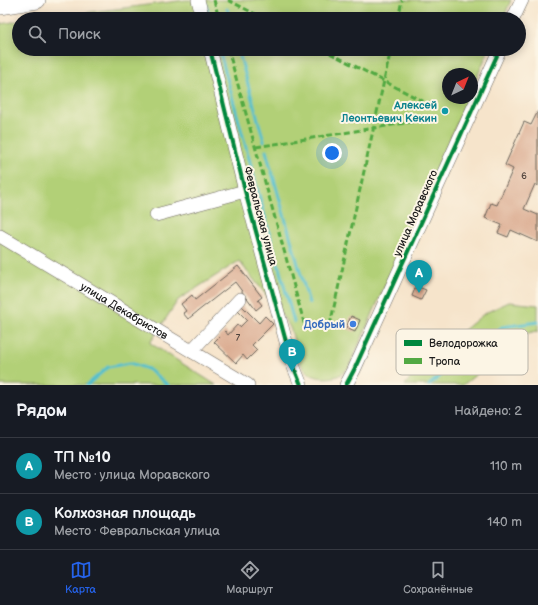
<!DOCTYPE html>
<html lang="ru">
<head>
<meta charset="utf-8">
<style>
  :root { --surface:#171b24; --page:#242831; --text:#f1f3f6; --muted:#9ea1a6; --line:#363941; --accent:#2563eb }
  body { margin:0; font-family:"Balsamiq Sans",sans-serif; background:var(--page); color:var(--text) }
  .compass { position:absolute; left:442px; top:68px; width:36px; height:36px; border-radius:50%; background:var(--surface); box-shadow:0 2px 10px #0003; rotate:43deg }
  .you { position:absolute; left:332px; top:153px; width:14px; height:14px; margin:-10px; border:3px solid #fff; border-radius:50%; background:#1a73e8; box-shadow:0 0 0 6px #1a73e833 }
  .badge { display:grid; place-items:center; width:26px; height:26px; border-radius:50%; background:var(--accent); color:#fff; font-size:13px; font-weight:700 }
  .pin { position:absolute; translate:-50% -33px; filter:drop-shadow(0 1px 2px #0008) }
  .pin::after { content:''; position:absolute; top:21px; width:14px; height:12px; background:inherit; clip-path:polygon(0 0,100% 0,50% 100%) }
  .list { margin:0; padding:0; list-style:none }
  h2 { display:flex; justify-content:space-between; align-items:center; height:52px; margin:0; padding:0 16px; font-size:17px }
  h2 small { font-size:13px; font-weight:400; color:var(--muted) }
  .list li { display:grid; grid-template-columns:26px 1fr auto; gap:12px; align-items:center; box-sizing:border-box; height:56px; padding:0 16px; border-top:1px solid var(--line) }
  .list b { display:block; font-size:15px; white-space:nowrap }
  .list p { margin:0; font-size:13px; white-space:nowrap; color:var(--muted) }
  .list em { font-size:13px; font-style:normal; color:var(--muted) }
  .icon { flex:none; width:22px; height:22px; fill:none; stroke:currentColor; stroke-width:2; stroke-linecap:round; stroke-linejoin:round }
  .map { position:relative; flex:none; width:538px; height:385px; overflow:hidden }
  .search { position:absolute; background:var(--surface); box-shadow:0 2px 10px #0003; left:12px; right:12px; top:12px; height:44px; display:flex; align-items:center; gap:10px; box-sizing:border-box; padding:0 14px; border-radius:22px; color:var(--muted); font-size:15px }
  .sheet { height:164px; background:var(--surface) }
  nav { display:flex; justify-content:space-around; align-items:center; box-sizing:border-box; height:56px; border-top:1px solid var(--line); background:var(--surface); font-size:11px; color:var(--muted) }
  nav a { display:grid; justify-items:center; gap:2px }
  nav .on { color:var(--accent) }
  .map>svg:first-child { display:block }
  .green { fill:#b2d077; stroke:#67764a }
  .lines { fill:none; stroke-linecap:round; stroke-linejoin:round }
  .stream { stroke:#53bfce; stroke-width:3 }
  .building { fill:#dcad93 }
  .minor-casing { stroke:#686259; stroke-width:14 }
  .major-casing { stroke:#686259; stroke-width:18 }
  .minor { stroke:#fff; stroke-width:13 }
  .major { stroke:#fff; stroke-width:17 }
  .quiet { stroke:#52a943; stroke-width:3; stroke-dasharray:6 3; stroke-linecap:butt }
  .cycleway-casing { stroke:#fcf5e5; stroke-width:6 }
  .cycleway { stroke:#00873e; stroke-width:4 }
  .culture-dot { fill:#0f9aa8; stroke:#fcf5e5; stroke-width:1.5 }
  .shop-dot { fill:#3f7fe0; stroke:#fcf5e5; stroke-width:1.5 }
  .labels { text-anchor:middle; stroke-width:4; stroke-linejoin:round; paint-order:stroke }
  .number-label { font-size:9px; fill:#4c403a }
  .culture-label { font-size:11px; font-weight:bold; fill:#0d838f; stroke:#fcf5e5; text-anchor:end }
  .street-label { font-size:11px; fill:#1c1c1c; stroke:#fcf5e5 }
  .shop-label { font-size:11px; font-weight:bold; fill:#366cbe; stroke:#fcf5e5; text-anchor:end }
  .key { fill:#fcf5e5; stroke:#b9b4a9; stroke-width:1 }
  .key-label { font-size:11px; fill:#1c1c1c }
</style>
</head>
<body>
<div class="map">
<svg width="538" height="385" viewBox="0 0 538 385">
  <rect width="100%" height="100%" fill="#fcf5e5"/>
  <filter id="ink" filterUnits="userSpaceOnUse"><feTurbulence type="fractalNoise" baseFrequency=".025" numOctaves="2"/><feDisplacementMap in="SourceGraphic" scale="8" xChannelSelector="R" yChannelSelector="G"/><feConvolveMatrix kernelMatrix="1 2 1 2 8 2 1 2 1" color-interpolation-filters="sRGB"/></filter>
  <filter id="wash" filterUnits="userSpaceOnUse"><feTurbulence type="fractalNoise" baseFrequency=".012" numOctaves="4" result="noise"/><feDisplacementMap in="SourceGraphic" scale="16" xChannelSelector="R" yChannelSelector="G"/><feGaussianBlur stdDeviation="0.9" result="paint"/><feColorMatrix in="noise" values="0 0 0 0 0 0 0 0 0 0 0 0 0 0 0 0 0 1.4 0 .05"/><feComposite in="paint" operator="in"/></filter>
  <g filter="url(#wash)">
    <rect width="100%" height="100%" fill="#f6e4cb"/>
    <path class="green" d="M186,0H511L503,19H38Z
      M19,21V49H489L472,89V74H448V98H468L349,367C342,375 336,378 325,378C292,377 299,342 288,324C273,302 255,282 239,261L178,300L150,343L216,385H0V24Z
      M509,302L538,305V332L537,331L528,333L463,385H405L418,368L485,313Z"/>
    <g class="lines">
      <path class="stream" d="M206,4L210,19
        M227,9L230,19
        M219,49L294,322
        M238,49L264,141
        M266,151L309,303
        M87,385L108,367L130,363L148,369L168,385
        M429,385L502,327L538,322"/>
    </g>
    <g id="blocks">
      <path class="building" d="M538,111V186L535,184L524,209L538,215V242L511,230L508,237L498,233L502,225L485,218L491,203L497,205L513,169L505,165L524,122L531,125Z
        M238,266L262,297L258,300L262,305L256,310L235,282L188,319L183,313L186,311L181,304L192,295L195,300Z
        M416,286L426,290L421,300L412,296Z
        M242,306L259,323L265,316L273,324L252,345L257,350L247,360L243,355L236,363L214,342L225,331L228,335L237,325L240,327L247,320L237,310Z
        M351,316L360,320L355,332L346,328Z"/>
    </g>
  </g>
  <g filter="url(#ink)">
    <use href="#blocks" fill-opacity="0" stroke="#686259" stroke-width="1"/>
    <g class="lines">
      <defs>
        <g id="minor">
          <path d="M198,0L203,19"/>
          <path d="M513,19L522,0"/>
          <path d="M210,49L245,191L291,360L301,385"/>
          <path d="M156,215L245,191"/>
          <path id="s1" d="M0,236L248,385"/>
          <path d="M193,352L196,346L240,299"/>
          <path d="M346,385L354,370L500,49"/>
        </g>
        <path id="major" d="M0,6L37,0"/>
      </defs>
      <use href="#minor" class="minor-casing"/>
      <use href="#major" class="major-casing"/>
      <use href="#minor" class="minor"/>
      <use href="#major" class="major"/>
      <path class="quiet" d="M214,0L219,19
        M228,0L265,19
        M398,19L402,0
        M228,49L305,326
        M322,49L432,106
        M256,147L430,119
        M330,325L391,49"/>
      <defs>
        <path id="cycleway" d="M210,49L245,191L291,360L301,385
          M346,385L354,370L500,49"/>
      </defs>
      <use href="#cycleway" class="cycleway-casing"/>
      <use href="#cycleway" class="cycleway"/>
    </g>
  </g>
  <circle class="culture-dot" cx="445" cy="111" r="4"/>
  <circle class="shop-dot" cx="353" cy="324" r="4"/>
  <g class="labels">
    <g class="number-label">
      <text x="524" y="179">6</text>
      <text x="238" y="341">7</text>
    </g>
    <g class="culture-label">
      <text x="437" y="109">Алексей<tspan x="437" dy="13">Леонтьевич Кекин</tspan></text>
    </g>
    <g class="street-label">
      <text transform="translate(415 213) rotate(-66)" y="4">улица Моравского</text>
      <text transform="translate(261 216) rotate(75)" y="4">Февральская улица</text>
      <text dy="4" stroke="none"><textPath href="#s1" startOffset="145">улица Декабристов</textPath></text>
    </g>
    <g class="shop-label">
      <text x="345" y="328">Добрый</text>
    </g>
  </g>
  <rect x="396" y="329" width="132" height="46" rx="6" class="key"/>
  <rect x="404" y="340" width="18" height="6" fill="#00873e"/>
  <rect x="404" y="358" width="18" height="6" fill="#52a943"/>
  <g class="key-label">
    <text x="429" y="347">Велодорожка</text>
    <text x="429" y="365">Тропа</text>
  </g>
</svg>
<svg class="compass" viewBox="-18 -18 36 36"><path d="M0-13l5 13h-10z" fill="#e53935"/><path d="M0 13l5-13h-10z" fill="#9ea1a6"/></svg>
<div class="you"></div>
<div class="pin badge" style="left:419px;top:293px;background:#0f9aa8">A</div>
<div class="pin badge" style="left:292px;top:372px;background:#0f9aa8">B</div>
<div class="search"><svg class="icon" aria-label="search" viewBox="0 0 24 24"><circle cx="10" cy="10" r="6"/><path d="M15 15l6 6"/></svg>Поиск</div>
</div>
<section class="sheet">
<h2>Рядом<small>Найдено: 2</small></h2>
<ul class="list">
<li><span class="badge" style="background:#0f9aa8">A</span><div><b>ТП №10</b><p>Место · улица Моравского</p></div><em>110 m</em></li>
<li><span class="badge" style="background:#0f9aa8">B</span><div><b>Колхозная площадь</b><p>Место · Февральская улица</p></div><em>140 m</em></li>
</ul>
</section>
<nav>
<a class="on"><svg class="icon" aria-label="map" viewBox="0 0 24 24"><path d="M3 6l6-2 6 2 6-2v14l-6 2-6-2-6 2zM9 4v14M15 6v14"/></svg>Карта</a>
<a><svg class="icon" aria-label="directions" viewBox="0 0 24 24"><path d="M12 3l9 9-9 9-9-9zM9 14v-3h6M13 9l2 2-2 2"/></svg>Маршрут</a>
<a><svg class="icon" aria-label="saved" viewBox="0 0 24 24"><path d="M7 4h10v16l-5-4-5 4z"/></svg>Сохранённые</a>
</nav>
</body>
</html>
